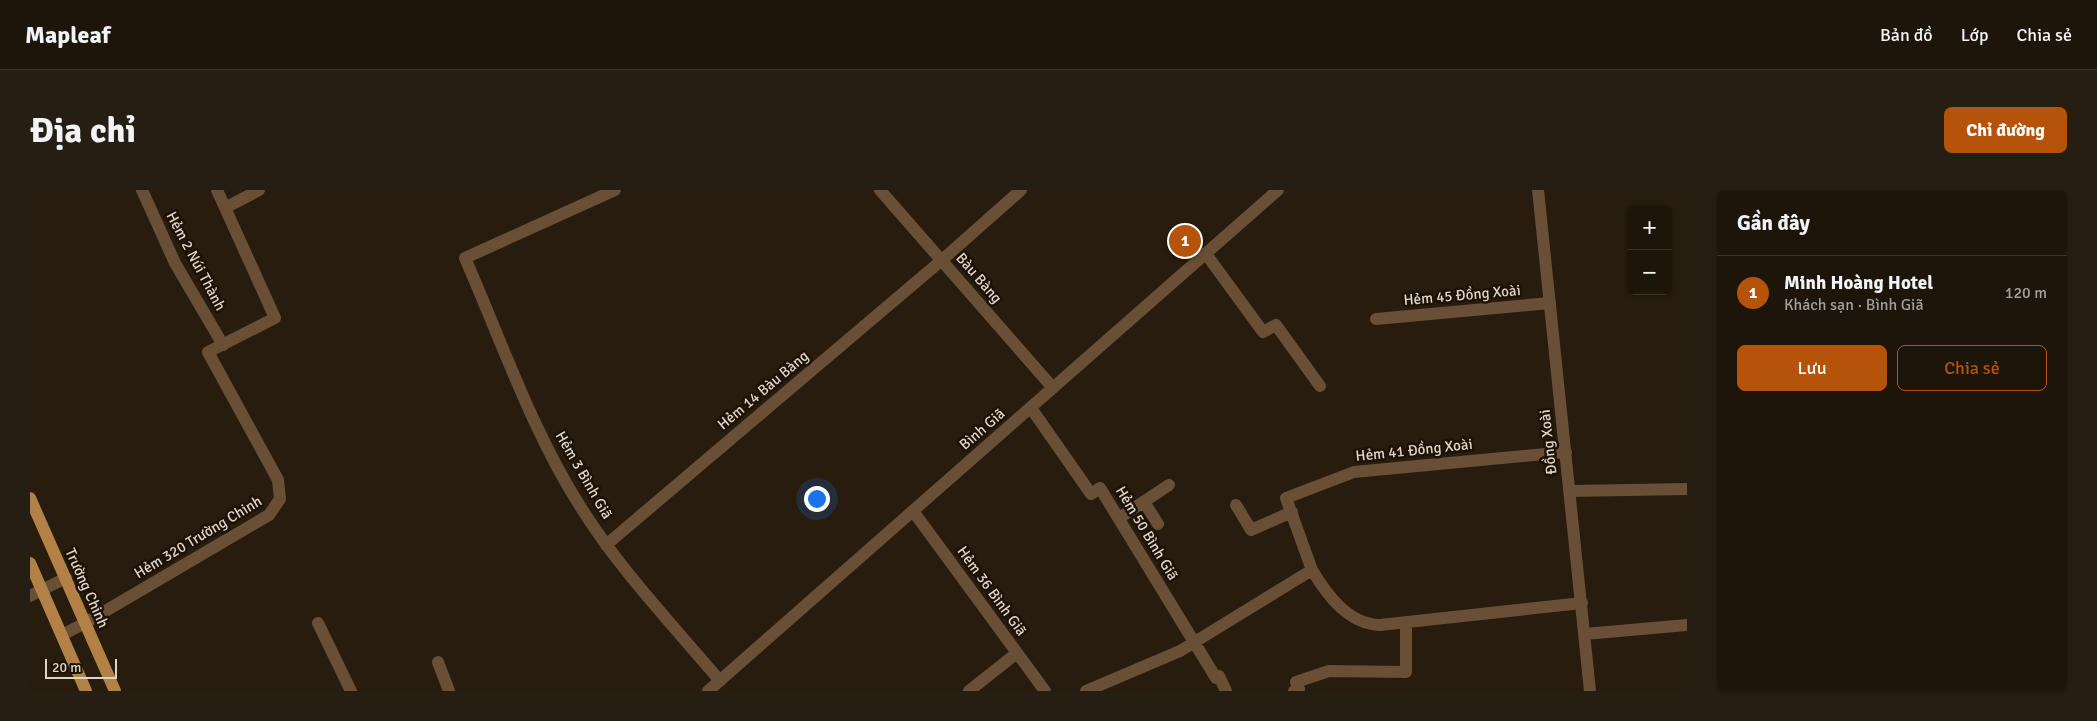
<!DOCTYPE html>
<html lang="vi">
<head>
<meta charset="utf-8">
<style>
  :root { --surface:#1d150a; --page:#251e13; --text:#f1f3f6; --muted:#a09f9c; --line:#3b342b; --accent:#b45309 }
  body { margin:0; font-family:Signika,sans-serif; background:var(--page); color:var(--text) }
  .controls { position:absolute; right:15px; top:15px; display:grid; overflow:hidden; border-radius:8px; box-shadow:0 1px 4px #0004 }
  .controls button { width:45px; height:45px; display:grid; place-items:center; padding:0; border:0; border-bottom:1px solid var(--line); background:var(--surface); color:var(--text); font:25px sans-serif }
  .scale { position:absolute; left:15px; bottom:12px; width:72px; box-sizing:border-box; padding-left:5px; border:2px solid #ddd5cc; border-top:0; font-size:14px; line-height:18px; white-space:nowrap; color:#ddd5cc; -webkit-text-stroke:4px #1e1205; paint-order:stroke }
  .you { position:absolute; left:786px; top:308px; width:18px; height:18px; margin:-12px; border:4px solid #fff; border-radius:50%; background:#1a73e8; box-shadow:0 0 0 8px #1a73e833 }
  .badge { display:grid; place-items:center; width:32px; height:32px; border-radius:50%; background:var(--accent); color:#fff; font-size:16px; font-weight:700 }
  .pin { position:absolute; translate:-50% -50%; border:2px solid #fff; box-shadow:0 1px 5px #0006 }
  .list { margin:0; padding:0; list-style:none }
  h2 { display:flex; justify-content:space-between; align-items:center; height:65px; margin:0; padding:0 20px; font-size:21px }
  h2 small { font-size:16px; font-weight:400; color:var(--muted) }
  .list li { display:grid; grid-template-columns:32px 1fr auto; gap:15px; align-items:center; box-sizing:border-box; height:75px; padding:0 20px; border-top:1px solid var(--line) }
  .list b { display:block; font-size:19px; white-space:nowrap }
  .list p { margin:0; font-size:16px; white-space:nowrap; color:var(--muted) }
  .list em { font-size:16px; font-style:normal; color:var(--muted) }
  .actions { display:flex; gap:10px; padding:15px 20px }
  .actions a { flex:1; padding:11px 0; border:1px solid var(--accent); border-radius:8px; text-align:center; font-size:18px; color:var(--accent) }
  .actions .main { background:var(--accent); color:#fff }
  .map { position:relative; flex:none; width:1657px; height:501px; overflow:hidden; border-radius:8px }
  header { display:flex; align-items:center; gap:30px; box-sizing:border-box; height:70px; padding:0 25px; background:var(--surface); border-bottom:1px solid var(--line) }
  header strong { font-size:24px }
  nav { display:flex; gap:28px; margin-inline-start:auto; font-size:18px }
  .intro { display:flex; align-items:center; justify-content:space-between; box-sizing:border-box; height:120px; padding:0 30px }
  h1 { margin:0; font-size:35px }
  .button { padding:12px 22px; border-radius:8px; background:var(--accent); color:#fff; font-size:18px; font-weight:700 }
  main { display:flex; gap:30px; padding:0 30px }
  aside { flex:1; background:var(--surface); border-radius:8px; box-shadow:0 1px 4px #0004 }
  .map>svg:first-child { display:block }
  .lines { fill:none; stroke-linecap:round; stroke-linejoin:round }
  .service { stroke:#684f35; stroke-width:12 }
  .minor { stroke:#684f35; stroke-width:12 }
  .primary { stroke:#b38046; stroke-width:12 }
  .labels { text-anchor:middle; stroke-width:5; stroke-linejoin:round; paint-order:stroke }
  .street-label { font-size:15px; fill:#ddd5cc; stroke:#1e1205 }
</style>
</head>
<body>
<header>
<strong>Mapleaf</strong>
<nav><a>Bản đồ</a><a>Lớp</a><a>Chia sẻ</a></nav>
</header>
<div class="intro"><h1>Địa chỉ</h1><a class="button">Chỉ đường</a></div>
<main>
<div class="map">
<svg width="1657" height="501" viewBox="0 0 1657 501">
  <rect width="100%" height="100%" fill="#271c0e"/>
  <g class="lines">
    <path class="service" d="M112,0L145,73L193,155
      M585,0L435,68C471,150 502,241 550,316C589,379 642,434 690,491
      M195,18L229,0
      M1176,64L1233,142L1246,135L1290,196
      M1346,129L1520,113
      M1001,218L1061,304L1070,298L1186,488L1189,486L1196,501
      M1536,262L1324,282L1256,308L1282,380C1297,405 1318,434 1350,435L1552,413
      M1540,301L1657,299
      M1114,312L1128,334
      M1206,315L1221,340L1262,322
      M883,321L1015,501
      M1089,328L1139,295
      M576,355L912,70L991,0
      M0,406L36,388
      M288,433L321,501
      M1555,444L1657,435
      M32,445L55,433L239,325L250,309L248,290L178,162L245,128L187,0
      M408,472L419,501
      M939,501L987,463
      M1056,501L1150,461L1282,380
      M1264,501L1269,499L1266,492L1299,481L1376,482V432"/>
    <path class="minor" d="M850,0L1023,198
      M1508,0L1560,501
      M678,501L1248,0"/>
    <path class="primary" d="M0,308L85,501
      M0,373L56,501"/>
  </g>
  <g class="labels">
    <g class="street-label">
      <text transform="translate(166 71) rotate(62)" y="5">Hẻm 2 Núi Thành</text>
      <text transform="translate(949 88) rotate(49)" y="5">Bàu Bàng</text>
      <text transform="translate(1432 105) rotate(-5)" y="5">Hẻm 45 Đồng Xoài</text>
      <text transform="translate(733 200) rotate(-40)" y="5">Hẻm 14 Bàu Bàng</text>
      <text transform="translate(952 239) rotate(-41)" y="5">Bình Giã</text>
      <text transform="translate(1518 252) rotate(-96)" y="5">Đồng Xoài</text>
      <text transform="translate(1384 260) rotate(-6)" y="5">Hẻm 41 Đồng Xoài</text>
      <text transform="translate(554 285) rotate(60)" y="5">Hẻm 3 Bình Giã</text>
      <text transform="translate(1117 343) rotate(59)" y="5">Hẻm 50 Bình Giã</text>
      <text transform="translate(168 347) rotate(-31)" y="5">Hẻm 320 Trường Chinh</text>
      <text transform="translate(57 398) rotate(66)" y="5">Trường Chinh</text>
      <text transform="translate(962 401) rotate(54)" y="5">Hẻm 36 Bình Giã</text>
    </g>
  </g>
</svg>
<div class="controls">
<button>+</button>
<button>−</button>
</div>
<div class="scale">20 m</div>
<div class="you"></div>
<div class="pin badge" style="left:1155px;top:51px">1</div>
</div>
<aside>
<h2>Gần đây<small></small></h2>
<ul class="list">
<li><span class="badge">1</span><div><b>Minh Hoàng Hotel</b><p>Khách sạn · Bình Giã</p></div><em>120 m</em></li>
</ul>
<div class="actions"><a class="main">Lưu</a><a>Chia sẻ</a></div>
</aside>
</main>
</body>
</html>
